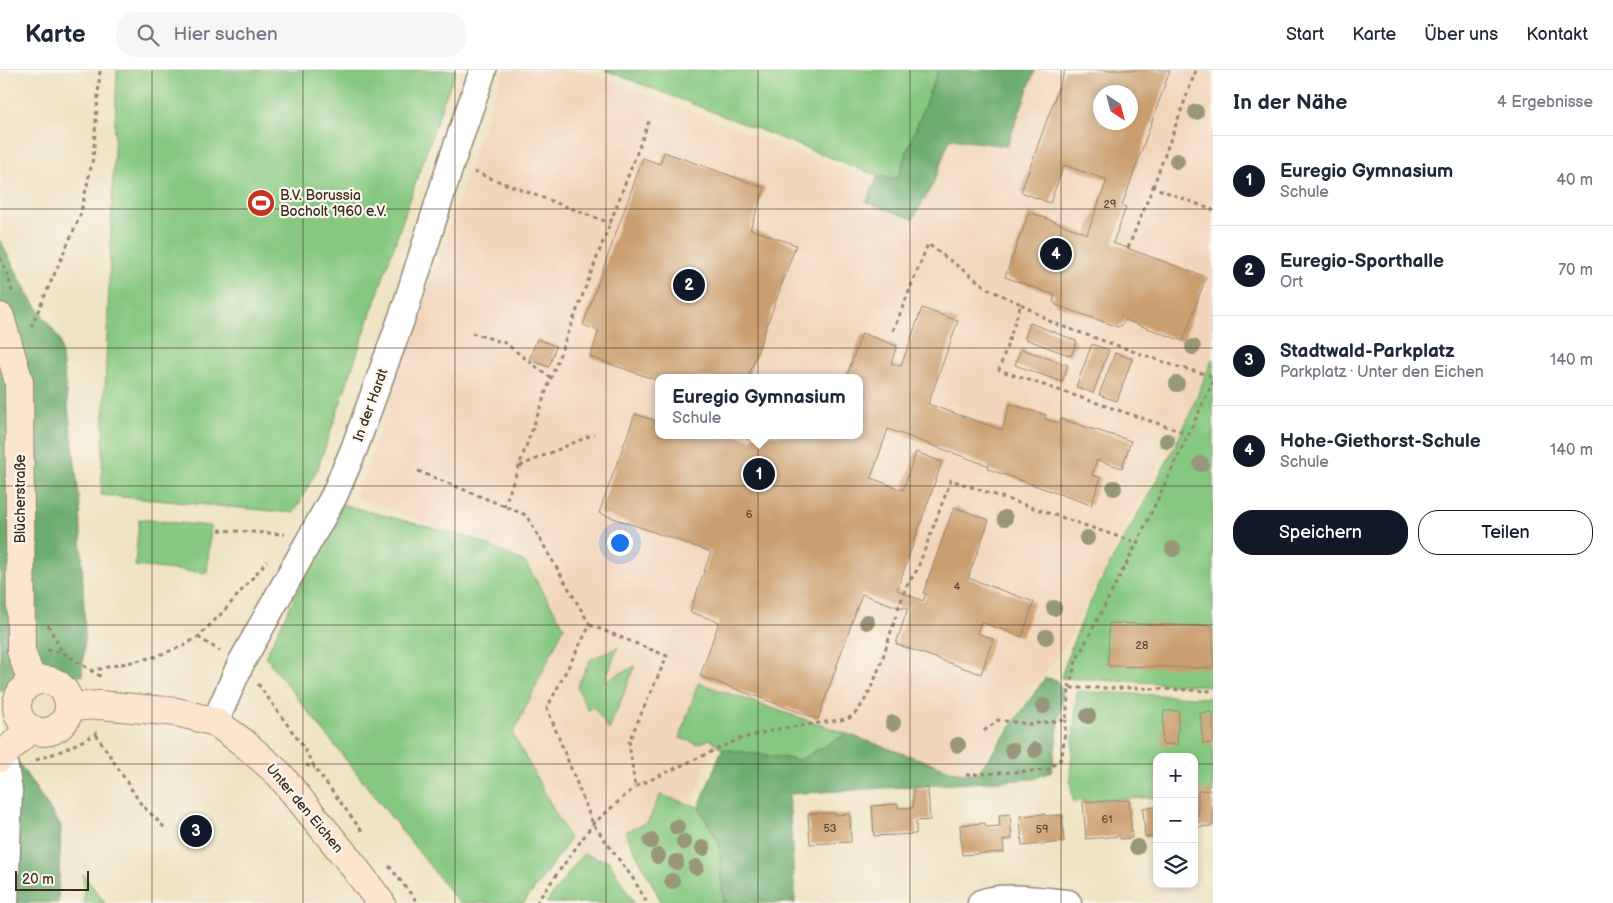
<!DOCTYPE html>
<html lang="de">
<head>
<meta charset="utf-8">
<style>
  :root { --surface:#fff; --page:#f6f6f7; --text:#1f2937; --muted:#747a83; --line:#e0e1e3; --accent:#111827 }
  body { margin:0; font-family:"Balsamiq Sans",sans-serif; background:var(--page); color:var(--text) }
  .controls { position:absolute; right:15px; bottom:15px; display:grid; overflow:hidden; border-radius:10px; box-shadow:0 2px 8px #0003 }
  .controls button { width:45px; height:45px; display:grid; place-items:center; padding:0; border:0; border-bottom:1px solid var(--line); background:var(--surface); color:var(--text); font:25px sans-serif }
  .compass { position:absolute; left:1093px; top:15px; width:45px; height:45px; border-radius:50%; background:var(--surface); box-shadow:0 2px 8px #0003; rotate:144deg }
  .scale { position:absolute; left:15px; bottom:12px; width:74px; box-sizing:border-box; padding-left:5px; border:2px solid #3b2a1e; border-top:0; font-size:14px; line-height:18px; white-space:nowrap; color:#3b2a1e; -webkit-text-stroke:4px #fbf7ec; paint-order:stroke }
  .you { position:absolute; left:619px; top:472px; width:18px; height:18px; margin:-12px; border:4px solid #fff; border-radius:50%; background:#1a73e8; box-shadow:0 0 0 8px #1a73e833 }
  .badge { display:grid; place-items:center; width:32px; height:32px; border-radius:50%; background:var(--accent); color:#fff; font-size:16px; font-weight:700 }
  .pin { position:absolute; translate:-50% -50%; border:2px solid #fff; box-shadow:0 1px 5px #0006 }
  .popup { position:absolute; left:655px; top:304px; width:208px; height:65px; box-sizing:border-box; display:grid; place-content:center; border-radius:10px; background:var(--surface); filter:drop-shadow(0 1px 4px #0005); font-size:16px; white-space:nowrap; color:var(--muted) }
  .popup b { font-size:19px; color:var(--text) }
  .popup::after { content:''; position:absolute; left:50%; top:100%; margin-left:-10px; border:10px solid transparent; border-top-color:var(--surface) }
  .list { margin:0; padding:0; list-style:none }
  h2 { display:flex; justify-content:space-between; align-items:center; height:65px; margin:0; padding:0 20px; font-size:21px }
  h2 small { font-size:16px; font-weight:400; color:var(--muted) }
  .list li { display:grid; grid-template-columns:32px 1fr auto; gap:15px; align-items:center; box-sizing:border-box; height:90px; padding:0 20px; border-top:1px solid var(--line) }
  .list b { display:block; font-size:19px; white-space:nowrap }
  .list p { margin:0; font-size:16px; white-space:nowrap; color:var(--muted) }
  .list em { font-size:16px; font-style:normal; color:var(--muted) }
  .actions { display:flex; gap:10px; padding:15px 20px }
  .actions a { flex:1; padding:11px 0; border:1px solid var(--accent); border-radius:20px; text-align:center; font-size:18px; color:var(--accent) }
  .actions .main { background:var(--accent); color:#fff }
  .icon { flex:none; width:28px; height:28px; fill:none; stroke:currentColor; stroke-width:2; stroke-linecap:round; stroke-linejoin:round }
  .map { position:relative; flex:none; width:1213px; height:833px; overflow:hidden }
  header { display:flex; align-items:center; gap:30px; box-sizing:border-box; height:70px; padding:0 25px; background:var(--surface); border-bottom:1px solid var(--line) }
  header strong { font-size:24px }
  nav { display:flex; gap:28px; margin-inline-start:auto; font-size:18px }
  .search { width:350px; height:45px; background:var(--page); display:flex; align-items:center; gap:12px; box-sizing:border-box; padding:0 18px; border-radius:20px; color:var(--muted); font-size:19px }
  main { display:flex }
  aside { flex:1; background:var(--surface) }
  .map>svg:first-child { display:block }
  .built { fill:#f1d5bc; fill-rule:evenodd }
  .green { fill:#86c881; stroke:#607950 }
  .forest { fill:#6cac6f; stroke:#546b46 }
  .building { fill:#ca9e6e; fill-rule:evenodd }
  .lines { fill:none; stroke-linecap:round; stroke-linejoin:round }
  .street-casing { stroke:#958671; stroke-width:29 }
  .secondary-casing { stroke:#958671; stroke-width:30 }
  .path { stroke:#958671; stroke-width:3; stroke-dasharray:4 4; stroke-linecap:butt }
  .street { stroke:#fff; stroke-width:26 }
  .secondary { stroke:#fbe5cf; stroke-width:28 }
  .tree { fill:#999779 }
  .grid { fill:none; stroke:#3b2a1e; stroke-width:1; stroke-opacity:0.55 }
  .labels { text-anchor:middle; stroke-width:4.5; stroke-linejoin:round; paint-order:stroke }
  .number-label { font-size:11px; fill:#5f4732 }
  .poi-label { font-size:14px; fill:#3b2a1e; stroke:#fbf7ec; text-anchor:start }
  .street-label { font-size:14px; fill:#3b2a1e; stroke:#fbf7ec }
</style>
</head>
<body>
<header>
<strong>Karte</strong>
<div class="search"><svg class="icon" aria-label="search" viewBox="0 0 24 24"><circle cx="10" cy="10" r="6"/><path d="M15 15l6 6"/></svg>Hier suchen</div>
<nav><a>Start</a><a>Karte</a><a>Über uns</a><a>Kontakt</a></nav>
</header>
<main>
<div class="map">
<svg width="1213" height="833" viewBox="0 0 1213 833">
  <rect width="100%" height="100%" fill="#fbf7ec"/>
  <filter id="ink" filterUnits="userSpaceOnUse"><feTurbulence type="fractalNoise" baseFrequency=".02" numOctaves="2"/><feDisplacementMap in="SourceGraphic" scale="10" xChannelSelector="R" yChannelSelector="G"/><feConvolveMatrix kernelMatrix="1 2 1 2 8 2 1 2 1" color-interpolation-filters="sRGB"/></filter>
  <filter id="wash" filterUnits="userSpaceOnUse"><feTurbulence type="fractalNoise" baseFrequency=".0096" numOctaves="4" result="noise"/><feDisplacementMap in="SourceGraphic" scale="20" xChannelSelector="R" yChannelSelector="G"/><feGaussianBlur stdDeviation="1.12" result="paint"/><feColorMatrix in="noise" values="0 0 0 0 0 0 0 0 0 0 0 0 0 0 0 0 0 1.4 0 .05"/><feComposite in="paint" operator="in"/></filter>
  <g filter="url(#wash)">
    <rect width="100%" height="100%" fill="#efe3c4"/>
    <path class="built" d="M503,0H582L874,111L866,132L933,114L977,0H1213V288L1169,387L1166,381L1064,577L968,710L715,669L693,732L587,796L542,726L514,664L565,559L525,487L356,428ZM1100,22H1130V52H1100ZM659,308H859V365H659Z"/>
    <path class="green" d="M117,0H456L442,36L318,398L294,443L101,425Z
      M605,0H938L897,109L878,106Z
      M1213,288V616L1061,608C1084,529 1130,461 1168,389C1186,357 1198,322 1213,288Z
      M341,434L474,469L525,492L564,557L513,664L570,770L524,833H459L265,587Z
      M139,449L211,456L207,503L135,496Z
      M618,577L605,611L635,596L609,660L594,637L588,640L577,617L590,590Z
      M698,613L847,664L799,690L722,679L710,669L698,674L680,668Z
      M1077,621L1213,628V723L1194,724V687H1157V727L1073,732L1070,707Z
      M660,725L699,737L719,773L723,833H662L625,762L648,752Z
      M583,784L609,791L634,833H546Z
      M83,804L105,833H84Z"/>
    <path class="forest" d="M938,0H1035L1007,76L950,69L933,114L913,149L866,132L878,106L897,108Z
      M0,170L28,224L60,270L80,435L85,565L82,606L36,604L0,621Z
      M1045,608L1057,610L1063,623L1052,701L1034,709L789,724L795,833H723L719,773L699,737L722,679L799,690L847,664L956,702L977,704Z
      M0,665L61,756L58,833H0Z"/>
    <g id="blocks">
      <path class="building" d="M1065,0H1170L1122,136L1126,137L1113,173L1206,207L1183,271L1125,250L1123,254L1118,257L1056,235L1053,230L1055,225L1005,207L1029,142L1087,164L1107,110L1064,95L1050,133L1021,122ZM1100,22H1130V52H1100Z
        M664,82L765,118L750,159L796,175L748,308H659V311L590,287L599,261L583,255L643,88L660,94Z
        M922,238L958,251L928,334L1002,360L1010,334L1046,345L1045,349L1059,353L1061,349L1131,371L1122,398L1097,390L1092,405L1101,408L1091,435L988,399L989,396L888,359L871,408L903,420L916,382L942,392L897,520L923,531L926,524L923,523L954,437L989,450L968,508L1034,532L1022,567L981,552L977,563L993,569L981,604L896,574L908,538L904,537L903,539L862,524L818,649L700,606L719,552L690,542L711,482L599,443L635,344L659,352V365H737L752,370L753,365H859V308H846L862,263L897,276L891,293L901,296Z
        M1030,253L1077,271L1071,286L1025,269Z
        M537,269L556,276L549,297L529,290Z
        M1092,274L1109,280L1093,323L1076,317Z
        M1021,279L1068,295L1062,312L1015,295Z
        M1115,283L1132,289L1117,331L1099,325Z
        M1109,553L1213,556V598L1108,596Z
        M1164,641H1179L1177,675L1162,674Z
        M1213,642V673L1203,674L1200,643Z
        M913,718H928L930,750L916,751V764L874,766L872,736L898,734V738H913Z
        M1210,720L1213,724V756L1194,757V748L1198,747V721Z
        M1129,730L1132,768L1120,769V766L1086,769L1083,732Z
        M1157,737V766L1145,767L1143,738Z
        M834,743V745L850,744L851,772L810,774L808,744Z
        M1010,744L1012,769L1003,770L1004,782L962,785L960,755L985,753L986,757L1000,756L999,745Z
        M1045,744V746L1062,745L1064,772L1022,776L1020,746Z"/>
    </g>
  </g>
  <g filter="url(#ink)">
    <use href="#blocks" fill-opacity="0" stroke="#958671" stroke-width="1"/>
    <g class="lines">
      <defs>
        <path id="street" d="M215,652L241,593L334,426L354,379L406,236L451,93L483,0
          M3,686L9,721L5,833
          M981,833C1002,824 1045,831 1068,833"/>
        <path id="secondary" d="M0,247L19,312L21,581L32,612
          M17 636a26 26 0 1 1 52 0a26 26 0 1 1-52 0Z
          M70,637L99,635L177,642L215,652L244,673L279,704L352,794L381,833
          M0,688L29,659"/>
      </defs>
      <use href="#street" class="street-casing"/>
      <use href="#secondary" class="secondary-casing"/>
      <path class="path" d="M474,102L610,153
        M1153,117L1196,0
        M1128,178L1153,117L1213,140
        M0,188L7,202L13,225
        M1021,234L1053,253L1175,296L1213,306
        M31,257L80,146L93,88L100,0
        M893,261L928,174L990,220L1021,234L999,300L1189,364
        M472,263L505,273L551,308
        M520,396L594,364
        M418,401L526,445L590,555L547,638L593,754L634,810L647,833
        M504,437L551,308L649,51
        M219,460L285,464
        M898,539L907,515L917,500L951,410L1137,473
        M48,555L62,582L103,608
        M590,555L667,586L629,671L635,717L739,669L778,659L847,649C870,640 888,570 896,546
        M198,567L220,581
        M47,580L61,582
        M90,601L154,587L183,576L198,567L224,541L267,491
        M258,614L302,675L315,698L364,764
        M1069,618L1076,591L1137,473L1213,312
        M984,661L998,650L1030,654L1066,650L1069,618H1137L1213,621
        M96,664L141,734L165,758
        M36,690L64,680L96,664V661
        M306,695L315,698
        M966,705L1047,700L1062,688L1066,650
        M389,796L418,833
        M536,833L593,754L635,717"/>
      <use href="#street" class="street"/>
      <use href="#secondary" class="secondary"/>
    </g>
    <g class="tree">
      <circle cx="1196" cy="42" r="8"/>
      <circle cx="1177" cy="91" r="8"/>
      <circle cx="1193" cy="277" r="8"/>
      <circle cx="1177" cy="314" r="8"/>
      <circle cx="1167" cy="371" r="8"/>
      <circle cx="1201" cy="394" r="8"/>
      <circle cx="1114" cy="418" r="8"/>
      <circle cx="1005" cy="448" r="8"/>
      <circle cx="1087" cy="468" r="8"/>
      <circle cx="1173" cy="479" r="8"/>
      <circle cx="1054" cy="538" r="8"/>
      <circle cx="867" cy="552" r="8"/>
      <circle cx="1046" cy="567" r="8"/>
      <circle cx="1043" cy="636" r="8"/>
      <circle cx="1088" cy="646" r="8"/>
      <circle cx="893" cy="653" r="8"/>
      <circle cx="958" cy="675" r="8"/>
      <circle cx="1012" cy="680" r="8"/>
      <circle cx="1035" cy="680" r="8"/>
      <circle cx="677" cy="757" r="8"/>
      <circle cx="651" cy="771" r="8"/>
      <circle cx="684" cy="772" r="8"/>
      <circle cx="1137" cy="777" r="8"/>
      <circle cx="703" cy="778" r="8"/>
      <circle cx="658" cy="786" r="8"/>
      <circle cx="676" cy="792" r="8"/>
      <circle cx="696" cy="797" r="8"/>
      <circle cx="672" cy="811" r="8"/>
    </g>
  </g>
  <path class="grid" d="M152,0V833M303,0V833M455,0V833M606,0V833M758,0V833M910,0V833M1061,0V833M0,139H1213M0,278H1213M0,416H1213M0,555H1213M0,694H1157M1194,694H1213"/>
  <defs>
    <symbol id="stadium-disc" viewBox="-11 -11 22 22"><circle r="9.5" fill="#c8321e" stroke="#fbf7ec"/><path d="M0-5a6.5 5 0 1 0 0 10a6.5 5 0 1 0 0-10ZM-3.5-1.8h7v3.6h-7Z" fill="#fff"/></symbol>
  </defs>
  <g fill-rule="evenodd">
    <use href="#stadium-disc" x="245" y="117" width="32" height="32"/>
  </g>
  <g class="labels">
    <g class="number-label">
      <text x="1110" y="138">29</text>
      <text x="749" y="448">6</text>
      <text x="957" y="520">4</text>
      <text x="1142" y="579">28</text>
      <text x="1107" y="753">61</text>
      <text x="830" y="762">53</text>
      <text x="1042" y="763">59</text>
    </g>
    <g class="poi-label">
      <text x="280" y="130">B.V. Borussia<tspan x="280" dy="16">Bocholt 1960 e.V.</tspan></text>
    </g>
    <g class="street-label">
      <text transform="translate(370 335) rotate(-70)" y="5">In der Hardt</text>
      <text transform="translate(20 429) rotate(-90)" y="5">Blücherstraße</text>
      <text transform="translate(305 738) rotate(50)" y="5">Unter den Eichen</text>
    </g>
  </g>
</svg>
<div class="controls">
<button>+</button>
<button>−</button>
<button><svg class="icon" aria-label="layers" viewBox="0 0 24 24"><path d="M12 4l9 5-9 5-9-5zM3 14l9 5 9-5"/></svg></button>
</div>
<svg class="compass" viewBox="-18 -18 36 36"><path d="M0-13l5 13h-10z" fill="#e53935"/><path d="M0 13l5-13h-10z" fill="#747a83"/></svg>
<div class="scale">20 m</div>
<div class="you"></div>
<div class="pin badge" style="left:759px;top:404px">1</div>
<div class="popup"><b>Euregio Gymnasium</b>Schule</div>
<div class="pin badge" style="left:689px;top:215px">2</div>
<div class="pin badge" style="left:196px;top:761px">3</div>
<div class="pin badge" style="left:1056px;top:184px">4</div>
</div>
<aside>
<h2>In der Nähe<small>4 Ergebnisse</small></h2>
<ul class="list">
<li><span class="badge">1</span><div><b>Euregio Gymnasium</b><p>Schule</p></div><em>40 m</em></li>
<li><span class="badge">2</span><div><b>Euregio-Sporthalle</b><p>Ort</p></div><em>70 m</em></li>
<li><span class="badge">3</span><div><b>Stadtwald-Parkplatz</b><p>Parkplatz · Unter den Eichen</p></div><em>140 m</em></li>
<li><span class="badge">4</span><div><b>Hohe-Giethorst-Schule</b><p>Schule</p></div><em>140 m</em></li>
</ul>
<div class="actions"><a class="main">Speichern</a><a>Teilen</a></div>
</aside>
</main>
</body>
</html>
